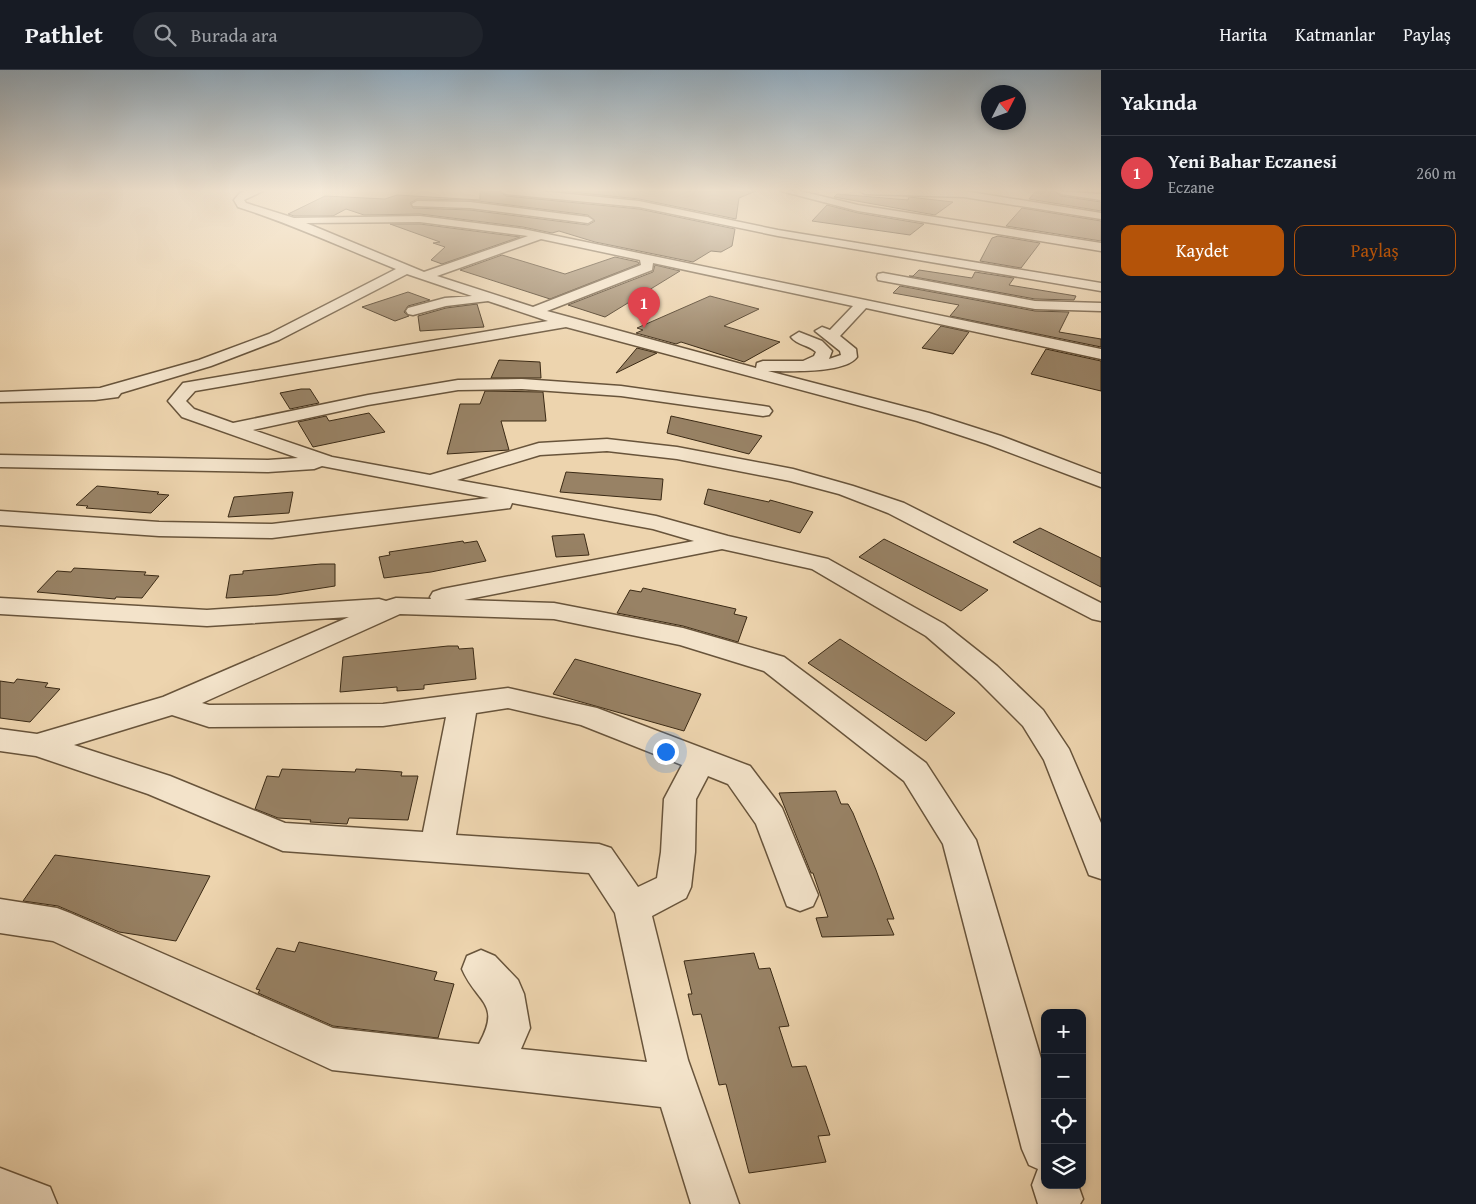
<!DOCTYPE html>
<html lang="tr">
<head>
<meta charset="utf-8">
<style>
  :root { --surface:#171b24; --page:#20242c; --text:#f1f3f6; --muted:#9ea1a6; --line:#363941; --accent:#b45309 }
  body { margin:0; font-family:"Gentium Book Plus",serif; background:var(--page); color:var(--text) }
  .controls { position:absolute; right:15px; bottom:15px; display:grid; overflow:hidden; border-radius:10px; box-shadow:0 2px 8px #0003 }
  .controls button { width:45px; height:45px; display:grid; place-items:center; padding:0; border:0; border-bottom:1px solid var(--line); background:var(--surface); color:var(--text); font:25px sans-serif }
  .compass { position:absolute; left:981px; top:15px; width:45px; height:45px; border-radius:50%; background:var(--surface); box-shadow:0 2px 8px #0003; rotate:48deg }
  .you { position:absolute; left:665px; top:681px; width:18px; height:18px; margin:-12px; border:4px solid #fff; border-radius:50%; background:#1a73e8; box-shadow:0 0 0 8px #1a73e833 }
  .badge { display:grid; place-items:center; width:32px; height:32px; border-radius:50%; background:var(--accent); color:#fff; font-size:16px; font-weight:700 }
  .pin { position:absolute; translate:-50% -41px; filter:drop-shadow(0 1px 2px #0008) }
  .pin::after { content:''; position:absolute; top:26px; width:18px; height:15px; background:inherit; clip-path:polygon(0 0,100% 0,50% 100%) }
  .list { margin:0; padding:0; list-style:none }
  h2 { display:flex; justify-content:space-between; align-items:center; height:65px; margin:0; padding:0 20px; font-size:21px }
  h2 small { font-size:16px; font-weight:400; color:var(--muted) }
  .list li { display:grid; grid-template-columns:32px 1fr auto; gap:15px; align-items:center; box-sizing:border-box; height:75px; padding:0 20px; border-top:1px solid var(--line) }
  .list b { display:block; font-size:19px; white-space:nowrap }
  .list p { margin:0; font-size:16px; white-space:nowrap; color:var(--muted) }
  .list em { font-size:16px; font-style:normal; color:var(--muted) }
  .actions { display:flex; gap:10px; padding:15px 20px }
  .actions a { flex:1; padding:11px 0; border:1px solid var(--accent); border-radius:10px; text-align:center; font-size:18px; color:var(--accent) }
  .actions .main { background:var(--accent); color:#fff }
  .icon { flex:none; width:28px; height:28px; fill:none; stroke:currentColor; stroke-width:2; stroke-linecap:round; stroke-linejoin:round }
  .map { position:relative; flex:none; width:1101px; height:1134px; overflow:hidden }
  header { display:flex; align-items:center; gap:30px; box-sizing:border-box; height:70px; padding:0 25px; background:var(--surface); border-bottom:1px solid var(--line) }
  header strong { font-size:24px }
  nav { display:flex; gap:28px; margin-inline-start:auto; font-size:18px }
  .search { width:350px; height:45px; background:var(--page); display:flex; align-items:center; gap:12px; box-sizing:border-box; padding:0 18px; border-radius:28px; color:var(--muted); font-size:19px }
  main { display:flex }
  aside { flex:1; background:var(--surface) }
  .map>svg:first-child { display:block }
  .building { fill:#988265; stroke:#3b2a15; fill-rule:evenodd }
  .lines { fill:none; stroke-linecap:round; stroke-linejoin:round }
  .minor-casing { stroke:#68543b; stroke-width:3 }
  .minor { fill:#f3e3ca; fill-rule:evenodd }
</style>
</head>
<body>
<header>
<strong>Pathlet</strong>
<div class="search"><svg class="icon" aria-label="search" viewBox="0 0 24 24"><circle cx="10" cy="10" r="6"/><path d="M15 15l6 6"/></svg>Burada ara</div>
<nav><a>Harita</a><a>Katmanlar</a><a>Paylaş</a></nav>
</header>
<main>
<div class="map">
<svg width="1101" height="1134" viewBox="0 0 1101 1134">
  <rect width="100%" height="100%" fill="#edd4ae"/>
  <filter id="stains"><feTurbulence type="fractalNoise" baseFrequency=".004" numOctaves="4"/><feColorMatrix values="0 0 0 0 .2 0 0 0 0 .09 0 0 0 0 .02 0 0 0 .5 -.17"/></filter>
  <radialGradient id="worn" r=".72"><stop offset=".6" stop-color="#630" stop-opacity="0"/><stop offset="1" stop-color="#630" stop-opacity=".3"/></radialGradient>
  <path class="building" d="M480,121H499L506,126L639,139L735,159L732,176L721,182L711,181L693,192L595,172L559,161L552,163L523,157L420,144L364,145L346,139L333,146H294L288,144L325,126L385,129L397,125L480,130ZM417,129L470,130L588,145L595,151L588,155L470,140L413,138L410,133Z
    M562,121H756L739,128L736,149L639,129Z
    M1036,121H1054L1061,126L1101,132V141L1029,129Z
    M837,124L908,130L909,127L953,132L935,145L834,127Z
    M827,135L858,143L924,154L910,165L812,151Z
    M1022,138L1101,151V171L1006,156Z
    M390,154H420L520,167L442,194L431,190L445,177L433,173L440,172Z
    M998,166L1040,173L1021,198L980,191L992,168Z
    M502,185L565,204L615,187L638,192L639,194L550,229L460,200Z
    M655,195L680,201L605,247L568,235L653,202Z
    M919,200L972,208L975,202L1014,208L1009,215L1076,226L1074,230L1035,229L909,206H913Z
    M900,216L1035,241L1069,242L1059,262L1101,269V277L950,246L959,235L893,223Z
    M408,222L430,230L408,236L404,242L409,246L395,251L362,237Z
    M710,226L759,239L724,256L780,272L744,292L681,272L676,274L636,263L643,260L637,258Z
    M477,234L484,257L420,261L418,246L446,238Z
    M941,256L969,262L953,284L922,278Z
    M637,278L657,283L616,303Z
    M1046,279L1101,291V321L1031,304Z
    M499,290L540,292L541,308H491Z
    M301,319H310L319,333L290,339L280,323Z
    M485,321L543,322L546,351H501L509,380L447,384L460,334H480Z
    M369,343L385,362L313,377L298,352L326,346L329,351Z
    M671,346L762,366L749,384L667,363Z
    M566,402L663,409L661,430L560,422Z
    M97,416L159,422L157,424L169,425L151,443L86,438L88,436L76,435Z
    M708,419L769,432L770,430L813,442L800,463L704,434Z
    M293,422L289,443L228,447L234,427Z
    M1040,458L1101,488V517L1013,472Z
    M584,464L589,485L556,487L552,466Z
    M884,469L988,520L961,541L859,487Z
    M463,471L464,473L477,471L486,491L431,502L384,508L379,487L390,485L389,482Z
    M321,494H335V516L277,525L226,528L230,505L243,504V501Z
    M74,498L146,502L144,505L159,506L142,528L116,527L115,529L37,522L57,501L71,502Z
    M643,518L736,539L734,544L747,547L738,572L683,556L617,543L630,520L641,522Z
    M840,569L955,643L926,671L808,593Z
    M448,576H458L459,579L473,578L476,609L424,615V619L397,621V617L340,622L343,587Z
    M575,589L701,624L684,661L553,624Z
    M17,609L48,613L45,617L60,619L30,652L0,648V611L14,613Z
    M282,699L355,702L356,699L390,701L402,702L401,706H418L408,750L349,748L347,754L310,752L311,750L278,748L255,739L267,706L279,707Z
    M836,721L841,734H848L853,743L876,800L894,849H887L894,865L822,867L816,848L828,847L813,803H811L779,723Z
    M55,785L210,806L176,871L119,862L58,836L23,831Z
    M299,872L437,902L434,910L454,914L438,968L333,956L258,923L260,920L256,919L277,878L295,882Z
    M754,883L759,899L770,898L775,913L789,956L779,957L792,997L806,996L812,1013L830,1065L818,1066L826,1092L749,1103L726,1014L719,1015L701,944L693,945L688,924H692L684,891Z"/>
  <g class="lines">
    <defs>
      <path id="minor" d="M245,121H263L244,130L246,133L294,148L420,146L523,159L1101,279V289L866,238L840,266L856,279L857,287C845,304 788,301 768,301L929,343L1001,366L1101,404V417L987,374L917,351L566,257L195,321L186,331L194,339L233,353L368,325L458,310L522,309L621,316L763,336L769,337L772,341L769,345L763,346L621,326L522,319L458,320L368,335L253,360L332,387L430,405L539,373L607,369L677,377L793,399L853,416L904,433L1101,533V551L1092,549L888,443L839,424L790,411L677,389L607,381L540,385L457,410L656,446L728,466L828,489L944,554L997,596L1043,640L1069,679L1101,753V809L1089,805L1044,690L1023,656L977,610L926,566L812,499L722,479L464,530L554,533L683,558L784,587L926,693L976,770L1045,1002V1115H1078L1083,1129L1080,1134H1038L1032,1115L1038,1099L1029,1095L1022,1079L943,774L904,711L764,601L680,575L554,549L400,544L202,633L209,635L383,634L508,618L597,638L750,696L782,738L818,825L813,836L800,841L787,836L756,754L728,714L708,706L696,729L695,782L691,817L686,828L652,846L688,990L739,1134H691L661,1037L332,1000L53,871L0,863V829L57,838L70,843L333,958L479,974C502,932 477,934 462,899L467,886L481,880L495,886L518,910L524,924L530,958L521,979L647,992L615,843L589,803L283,781L148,724L36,686L0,681V659L37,664L163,627L349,547L207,556L0,544V528L207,540L379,529L386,531L396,528L431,529L430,527L433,522L442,519L694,471L653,459L512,433L510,438L502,439L272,468L159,466L0,455V441L159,452L272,454L489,428L322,396L314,399L268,402L0,397V385L268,390L298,388L182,347L168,331L183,313L189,312L548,251L488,231L446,236L413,245L408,244L406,241L408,238L445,228L472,226L407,204L279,270L211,296L121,323L118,327L95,330L0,332V322L100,318L199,290L269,264L396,199C343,178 292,154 238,137L234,130L240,123ZM420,152L528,166L424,202L306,153ZM541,169L640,190L641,195L533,237L437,206ZM653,193L853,236L830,260L822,257L815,261L840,281L841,285L829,289L832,281L822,271L799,262L791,267C797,275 809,275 816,282L814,286L803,291H763L757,293L756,298L547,241L652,200ZM508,638L581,655L682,695L664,729L661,782L657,808L638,817L611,778L599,774L456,765L476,643ZM172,645L209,657L383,656L446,647L423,762L285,753L170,706L74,675Z
        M501,121H540L639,131L778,160L1101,213V221L778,166L639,137L506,124Z
        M781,121H800L858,135L1101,173V181L858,141Z
        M860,121H964L1101,143V149L964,127L865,124Z
        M1056,121L1101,124V130L1061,124Z
        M417,131L470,132L588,147L593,150L588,153L470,138L413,136L412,134Z
        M883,203L1035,231L1101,233V241L1035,239L878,210L877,207L878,204Z
        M0,1098L50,1117L57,1134H0Z"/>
    </defs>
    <use href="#minor" class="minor-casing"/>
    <use href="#minor" class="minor"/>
  </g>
  <linearGradient id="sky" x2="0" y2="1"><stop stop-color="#91aabc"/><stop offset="0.43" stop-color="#f7ecdb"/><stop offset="1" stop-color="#f7ecdb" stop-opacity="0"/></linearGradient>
  <rect width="1101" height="280" fill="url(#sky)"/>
  <rect width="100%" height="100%" filter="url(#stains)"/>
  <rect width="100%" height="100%" fill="url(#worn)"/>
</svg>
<div class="controls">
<button>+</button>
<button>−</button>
<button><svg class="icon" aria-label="locate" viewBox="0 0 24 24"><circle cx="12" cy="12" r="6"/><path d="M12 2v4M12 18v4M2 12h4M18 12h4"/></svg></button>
<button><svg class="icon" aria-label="layers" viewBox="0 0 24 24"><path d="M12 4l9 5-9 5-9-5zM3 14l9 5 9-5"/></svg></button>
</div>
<svg class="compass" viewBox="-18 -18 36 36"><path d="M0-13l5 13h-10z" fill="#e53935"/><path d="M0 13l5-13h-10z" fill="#9ea1a6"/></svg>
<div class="you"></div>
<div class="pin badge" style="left:644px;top:258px;background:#e0444e">1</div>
</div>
<aside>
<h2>Yakında<small></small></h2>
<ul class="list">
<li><span class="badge" style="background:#e0444e">1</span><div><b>Yeni Bahar Eczanesi</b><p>Eczane</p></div><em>260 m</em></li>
</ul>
<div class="actions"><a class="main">Kaydet</a><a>Paylaş</a></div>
</aside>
</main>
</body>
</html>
